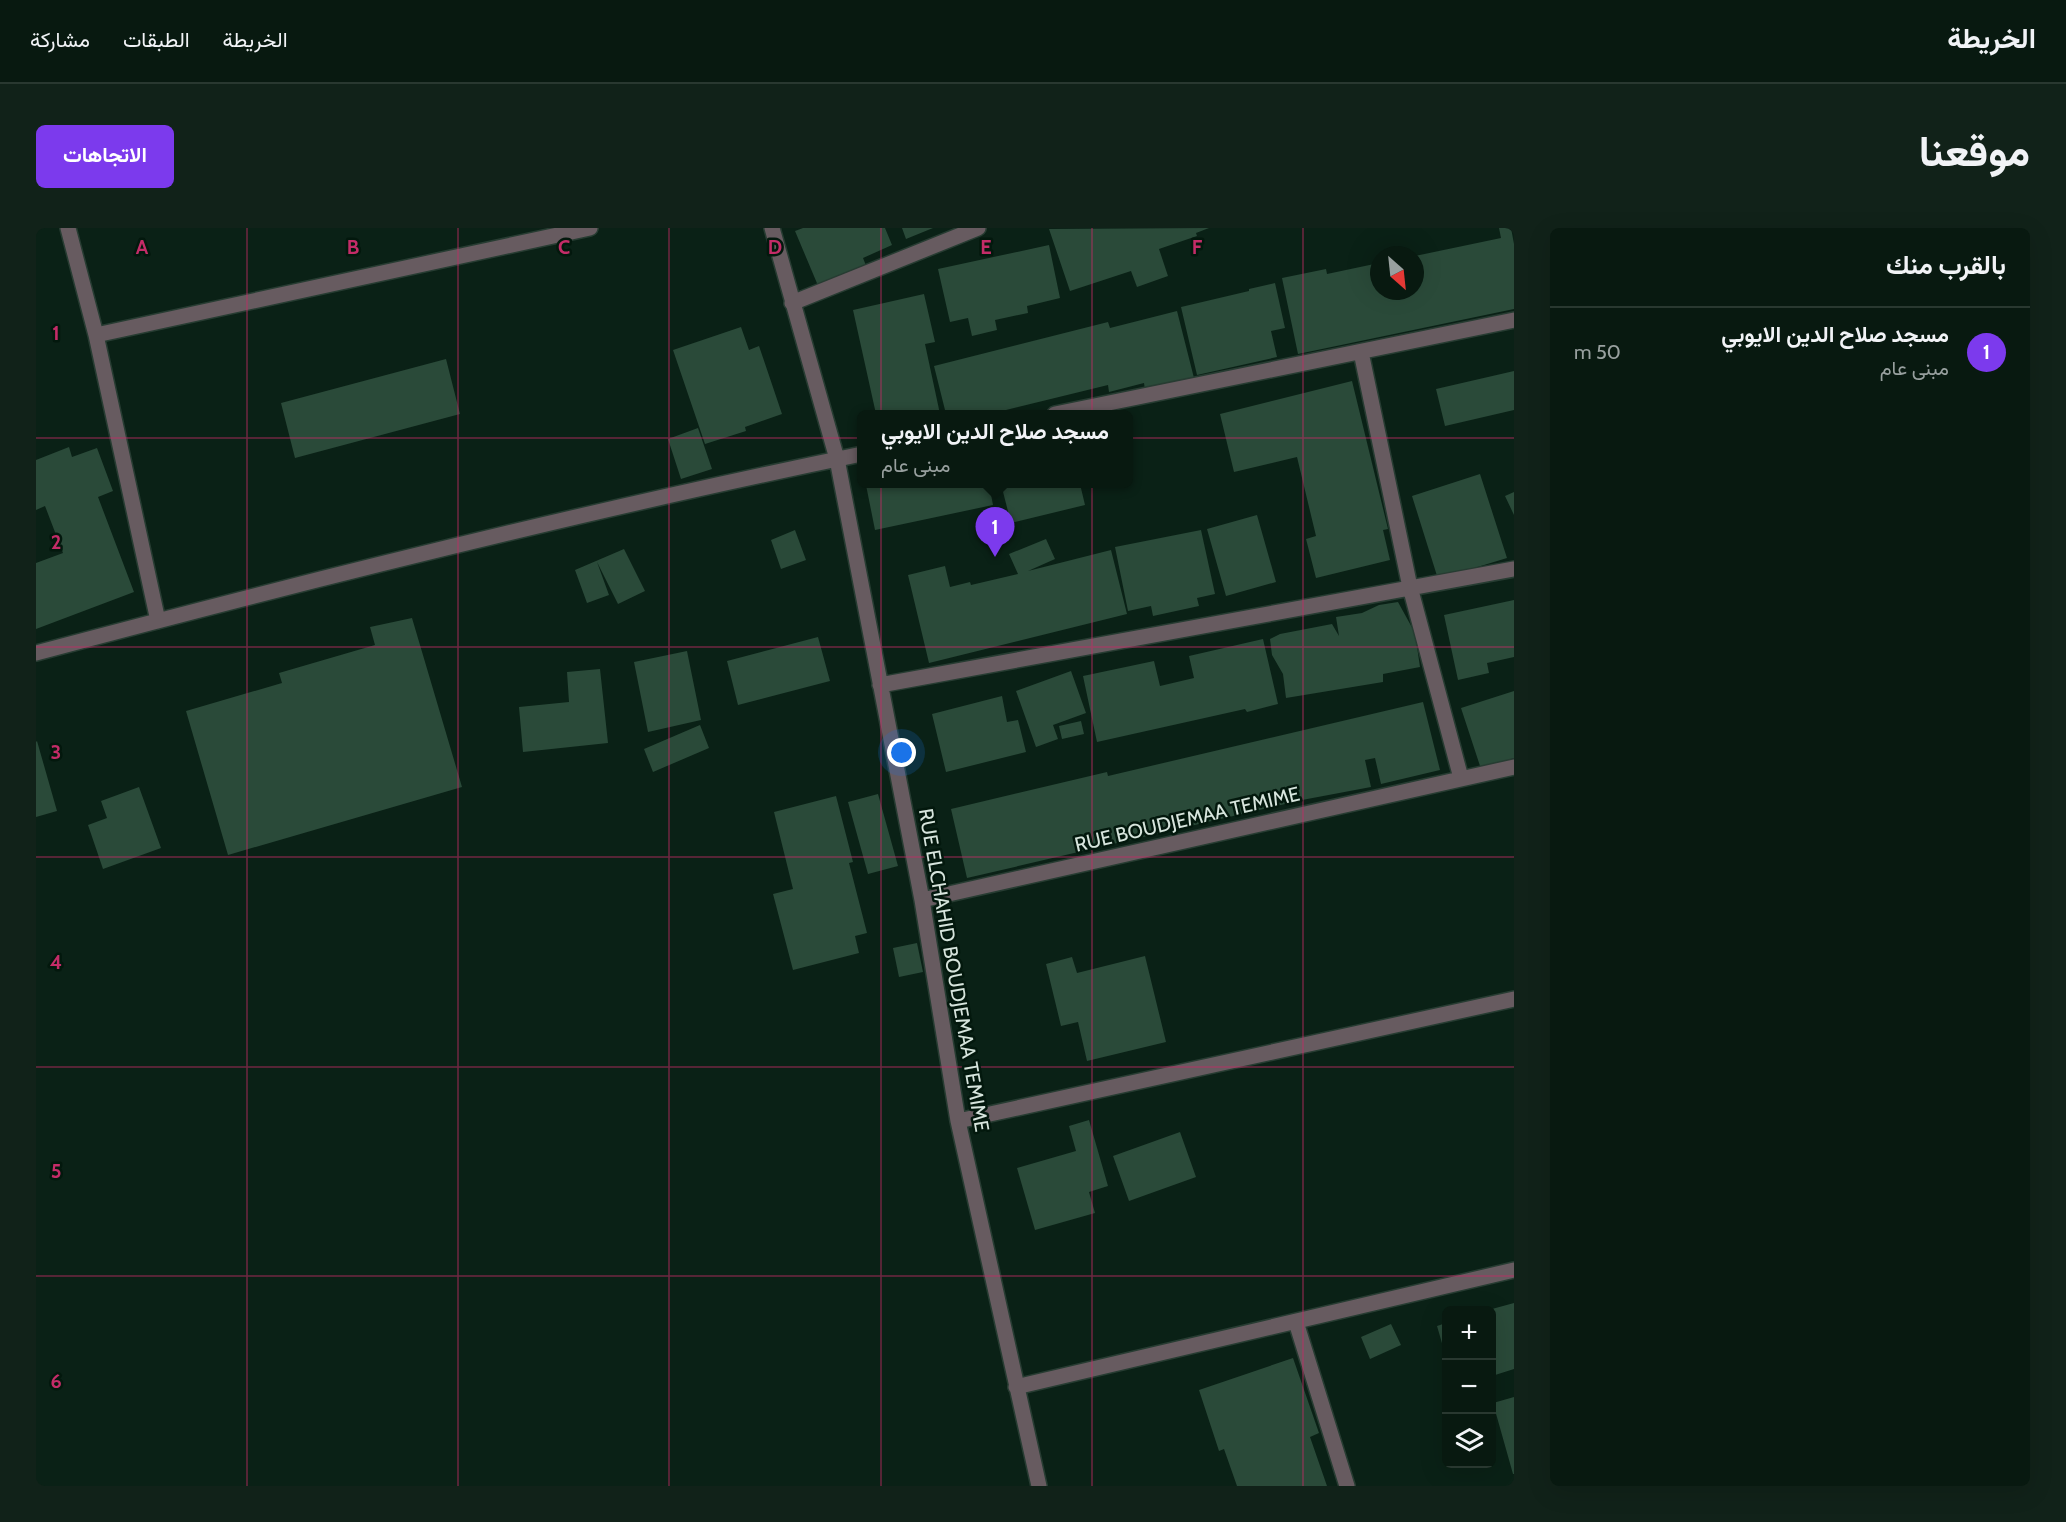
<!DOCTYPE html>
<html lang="ar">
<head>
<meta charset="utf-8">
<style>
  :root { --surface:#081910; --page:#112219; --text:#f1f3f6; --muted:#98a09f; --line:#293830; --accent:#7c3aed }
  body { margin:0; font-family:Cabin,Vazirmatn,sans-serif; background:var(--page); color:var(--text); direction:rtl }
  .controls { position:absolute; right:18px; bottom:18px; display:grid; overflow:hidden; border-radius:9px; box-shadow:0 6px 24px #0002 }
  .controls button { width:54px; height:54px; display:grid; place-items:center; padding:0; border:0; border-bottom:2px solid var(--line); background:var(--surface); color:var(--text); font:30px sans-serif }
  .compass { position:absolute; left:1334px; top:18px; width:54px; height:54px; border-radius:50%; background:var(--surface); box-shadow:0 6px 24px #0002; rotate:153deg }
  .you { position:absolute; left:866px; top:525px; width:21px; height:21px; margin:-15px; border:4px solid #fff; border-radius:50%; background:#1a73e8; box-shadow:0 0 0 9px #1a73e833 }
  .badge { display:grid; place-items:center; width:39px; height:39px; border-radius:50%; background:var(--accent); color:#fff; font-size:20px; font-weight:700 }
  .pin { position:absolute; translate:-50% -50px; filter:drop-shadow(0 2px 3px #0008) }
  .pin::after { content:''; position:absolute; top:32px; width:21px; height:18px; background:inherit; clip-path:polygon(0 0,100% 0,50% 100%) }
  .popup { position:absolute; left:821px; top:182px; width:276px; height:78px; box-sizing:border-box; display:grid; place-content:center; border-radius:9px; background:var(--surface); filter:drop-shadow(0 2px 4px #0005); font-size:20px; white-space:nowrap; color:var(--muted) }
  .popup b { font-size:22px; color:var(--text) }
  .popup::after { content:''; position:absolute; left:50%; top:100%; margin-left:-12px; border:12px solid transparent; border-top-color:var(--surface) }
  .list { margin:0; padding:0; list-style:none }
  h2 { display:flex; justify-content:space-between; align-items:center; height:78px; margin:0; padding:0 24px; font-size:26px }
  h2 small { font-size:20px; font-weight:400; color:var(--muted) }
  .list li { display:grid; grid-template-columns:39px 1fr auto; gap:18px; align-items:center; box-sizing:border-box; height:90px; padding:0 24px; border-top:2px solid var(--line) }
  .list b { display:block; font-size:22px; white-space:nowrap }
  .list p { margin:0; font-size:20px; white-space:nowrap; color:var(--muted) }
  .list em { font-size:20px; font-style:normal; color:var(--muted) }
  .icon { flex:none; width:33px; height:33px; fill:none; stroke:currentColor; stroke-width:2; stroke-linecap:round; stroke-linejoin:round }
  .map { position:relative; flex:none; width:1478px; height:1258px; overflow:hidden; direction:ltr; border-radius:9px }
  header { display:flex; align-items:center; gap:36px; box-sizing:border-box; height:84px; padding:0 30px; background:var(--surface); border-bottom:2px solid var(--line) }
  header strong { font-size:28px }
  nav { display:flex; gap:33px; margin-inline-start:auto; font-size:21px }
  .intro { display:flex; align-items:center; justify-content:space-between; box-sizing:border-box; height:144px; padding:0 36px }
  h1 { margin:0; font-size:42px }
  .button { padding:15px 27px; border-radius:9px; background:var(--accent); color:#fff; font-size:21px; font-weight:700 }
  main { display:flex; gap:36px; padding:0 36px }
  aside { flex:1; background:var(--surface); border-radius:9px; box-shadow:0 6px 24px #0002 }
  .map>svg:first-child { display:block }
  .building { fill:#2a4a39 }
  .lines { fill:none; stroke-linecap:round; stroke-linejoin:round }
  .minor-casing { stroke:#273c32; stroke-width:18 }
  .minor { stroke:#675b60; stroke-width:15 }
  .grid { fill:none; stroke:#c42c68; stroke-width:1.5; stroke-opacity:0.55 }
  .labels { text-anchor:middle; stroke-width:5; stroke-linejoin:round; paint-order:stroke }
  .street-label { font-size:20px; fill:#d7e5dd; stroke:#03180d }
  .grid-label { font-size:20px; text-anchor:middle; font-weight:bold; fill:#c42c68; stroke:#03180d; stroke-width:5; stroke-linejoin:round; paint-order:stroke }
</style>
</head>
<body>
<header>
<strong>الخريطة</strong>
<nav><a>الخريطة</a><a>الطبقات</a><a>مشاركة</a></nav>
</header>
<div class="intro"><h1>موقعنا</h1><a class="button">الاتجاهات</a></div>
<main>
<aside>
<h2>بالقرب منك<small></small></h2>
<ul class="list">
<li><span class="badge">1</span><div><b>مسجد صلاح الدين الايوبي</b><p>مبنى عام</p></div><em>50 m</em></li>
</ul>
</aside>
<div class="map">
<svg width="1478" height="1258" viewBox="0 0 1478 1258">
  <rect width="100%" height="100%" fill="#0a2116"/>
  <path class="building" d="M767,0H849L856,17L827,30L831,40L783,60L759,3Z
    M866,0H897L870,11Z
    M1173,0L1160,5L1161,8L1123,21L1132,48L1101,59L1095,43L1034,63L1013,1Z
    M1463,0H1475L1478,16V81L1262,126L1246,50L1290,41L1291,46L1343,35V63H1379V28L1465,10Z
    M1013,17L1024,70L991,78L992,85L959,92L961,102L936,108L932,90L914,94L902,41Z
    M1239,55L1249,100L1235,103L1241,129L1161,147L1145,79L1213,63V61Z
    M888,66L899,114L889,116L904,186H840L817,82Z
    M1141,83L1158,150L1109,162L1108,155L1073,164L1072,157L954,186H910L898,138L1072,94L1074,100Z
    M705,99L713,122L723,118L746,186L709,199L710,203L669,216L637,122Z
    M410,131L424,186L259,230L245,175Z
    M1478,143V182L1409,198L1400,161Z
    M1316,153L1352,301L1347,302L1354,332L1280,350L1270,311L1280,308L1261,229L1198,244L1184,186Z
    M662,200L676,241L645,251L632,211Z
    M33,219L36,229L61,220L77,263L62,269L98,364L0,401V335L27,325L9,278L0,282V232Z
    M1444,246L1471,330L1402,351L1376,268Z
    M837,256H953L957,277L839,302L830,257Z
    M965,256H1044L1049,277L975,295Z
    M1478,264V287L1469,268Z
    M1221,287L1240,354L1190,368L1171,301Z
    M759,302L770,332L745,341L735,312Z
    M1165,302L1179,366L1161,370L1163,378L1117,388L1115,378L1092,383L1079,319Z
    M1010,311L1019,331L992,343L1075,322L1091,386L893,435L872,347L909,338L914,359L934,354L935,357L982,346L973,326Z
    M588,321L609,363L582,376L561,334L573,367L551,375L539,342Z
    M1478,372V429L1451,435L1453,445L1422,452L1408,387Z
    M1362,374L1379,405L1384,439L1347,446V454L1250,470L1247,446L1236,427L1234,411L1244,406L1296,396L1303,408L1300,389L1326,385L1343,377Z
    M376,390L426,559L192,627L150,483L246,455L243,445L339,417L334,399Z
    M782,409L794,453L702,477L691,433Z
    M1227,411L1242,476L1211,484L1209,481L1061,514L1047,448L1118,433L1124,458L1158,450L1153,428Z
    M651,423L665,492L612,504L598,434Z
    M564,441L572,515L487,524L483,479L533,474L531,444Z
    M1035,443L1050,485L1017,497L1022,511L1000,519L980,463Z
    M1478,463V530L1445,541L1425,480Z
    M966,468L971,494L982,492L990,524L910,544L896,486Z
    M1387,474L1404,542L1345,556L1339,530L1329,532L1335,559L1266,572L931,650L915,581L1071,544L1072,548Z
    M1045,493L1048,506L1026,511L1023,498Z
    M664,497L673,520L617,544L608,521Z
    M1,513L21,583L0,589V514Z
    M103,559L125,620L67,641L52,597L71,590L65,573Z
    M842,566L862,638L832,646L812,574Z
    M800,568L817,634L813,635L831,705L819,708L823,725L757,742L737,666L757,661L738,584Z
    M881,715L887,744L863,749L857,720Z
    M1109,728L1130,814L1051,833L1042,794L1025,798L1010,736L1036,729L1041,745Z
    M1053,892L1072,958L1053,964L1059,985L999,1002L981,940L1040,923L1033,898Z
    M1144,904L1160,949L1093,973L1077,928Z
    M1478,1075V1141L1456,1148V1081Z
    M1410,1095V1129L1401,1098Z
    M1355,1096L1365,1117L1334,1131L1325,1109Z
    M1257,1130L1283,1205L1274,1209L1291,1258H1201L1188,1221L1183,1223L1163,1162Z
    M1478,1169V1246H1477L1457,1175Z"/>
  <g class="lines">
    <defs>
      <path id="minor" d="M32,0L60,107L122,393
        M736,0L801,231L886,672L922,893L1003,1258
        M756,75L942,0
        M60,107L554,0
        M1325,124L1374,359L1425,550
        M1019,186L1478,92
        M0,425C273,352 548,283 826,226
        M844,457L1478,341
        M886,672L1478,539
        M922,893L1478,771
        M1260,1094L1311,1258
        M980,1159L1478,1042"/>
    </defs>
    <use href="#minor" class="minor-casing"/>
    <use href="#minor" class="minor"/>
  </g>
  <path class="grid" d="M211,0V1258M422,0V1258M633,0V1258M845,0V1258M1056,0V1258M1267,0V1258M0,210H1478M0,419H1478M0,629H1478M0,839H1478M0,1048H1478"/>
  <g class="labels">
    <g class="street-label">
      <text transform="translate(1151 591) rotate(-13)" y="7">RUE BOUDJEMAA TEMIME</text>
      <text transform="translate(918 742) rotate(80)" y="7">RUE ELCHAHID BOUDJEMAA TEMIME</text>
    </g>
  </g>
  <g class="grid-label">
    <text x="106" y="26">A</text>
    <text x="317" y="26">B</text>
    <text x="528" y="26">C</text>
    <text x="739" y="26">D</text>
    <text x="950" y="26">E</text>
    <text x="1161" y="26">F</text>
    <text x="20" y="112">1</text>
    <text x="20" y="321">2</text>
    <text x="20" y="531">3</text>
    <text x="20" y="741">4</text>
    <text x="20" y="950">5</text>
    <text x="20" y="1160">6</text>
  </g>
</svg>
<div class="controls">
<button>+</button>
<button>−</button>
<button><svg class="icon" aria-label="layers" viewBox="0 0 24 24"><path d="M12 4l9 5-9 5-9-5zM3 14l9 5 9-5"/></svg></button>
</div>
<svg class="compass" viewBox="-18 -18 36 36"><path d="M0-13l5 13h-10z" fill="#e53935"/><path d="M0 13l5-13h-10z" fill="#98a09f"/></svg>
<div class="you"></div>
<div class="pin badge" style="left:959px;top:329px">1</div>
<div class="popup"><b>مسجد صلاح الدين الايوبي</b>مبنى عام</div>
</div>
</main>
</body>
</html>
